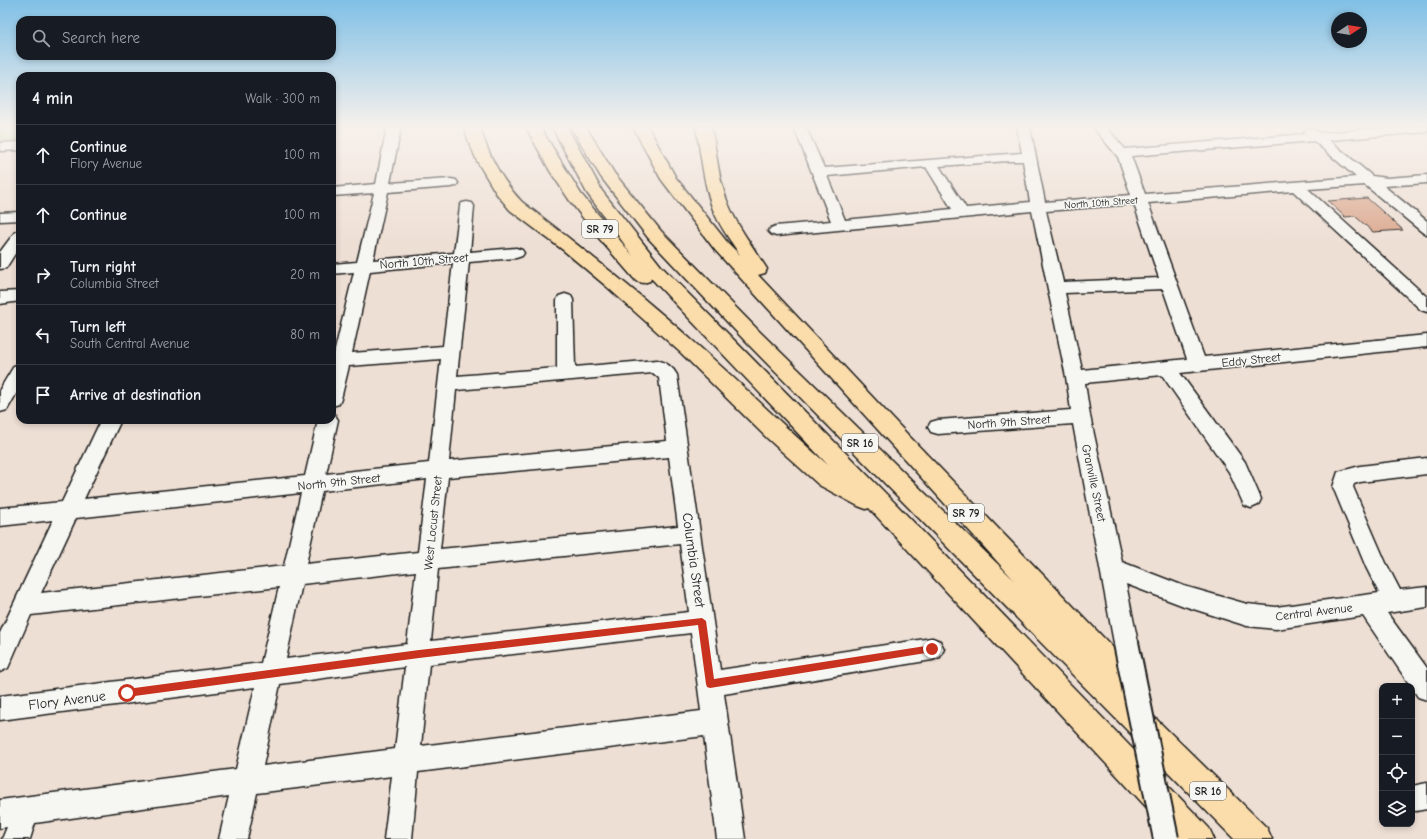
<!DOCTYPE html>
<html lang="en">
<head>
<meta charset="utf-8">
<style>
  :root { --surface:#171b24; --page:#242831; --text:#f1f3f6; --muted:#9ea1a6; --line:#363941 }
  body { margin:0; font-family:"Comic Neue",sans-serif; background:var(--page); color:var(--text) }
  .controls { position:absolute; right:12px; bottom:12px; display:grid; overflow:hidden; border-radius:8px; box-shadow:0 2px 6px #0003 }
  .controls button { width:36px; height:36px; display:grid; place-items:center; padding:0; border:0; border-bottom:1px solid var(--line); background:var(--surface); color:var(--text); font:20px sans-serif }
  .compass { position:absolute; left:1331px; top:12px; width:36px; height:36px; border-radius:50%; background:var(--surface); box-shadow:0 2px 6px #0003; rotate:78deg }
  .stop { position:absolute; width:12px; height:12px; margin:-9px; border:3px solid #c8321e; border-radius:50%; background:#fff }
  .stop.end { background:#c8321e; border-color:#fff; box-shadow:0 1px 4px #0008 }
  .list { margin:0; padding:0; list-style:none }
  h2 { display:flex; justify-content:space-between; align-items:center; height:52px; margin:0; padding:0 16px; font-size:17px }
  h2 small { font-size:13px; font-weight:400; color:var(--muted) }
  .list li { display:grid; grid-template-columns:26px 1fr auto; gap:12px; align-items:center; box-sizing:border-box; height:60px; padding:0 16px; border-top:1px solid var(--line) }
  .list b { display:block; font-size:15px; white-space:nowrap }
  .list p { margin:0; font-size:13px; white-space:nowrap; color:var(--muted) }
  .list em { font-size:13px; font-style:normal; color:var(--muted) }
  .icon { flex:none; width:22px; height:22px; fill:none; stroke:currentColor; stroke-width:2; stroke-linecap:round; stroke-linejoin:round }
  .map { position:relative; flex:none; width:1427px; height:839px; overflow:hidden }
  .search { position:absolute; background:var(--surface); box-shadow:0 2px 6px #0003; left:16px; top:16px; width:320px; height:44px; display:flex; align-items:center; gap:10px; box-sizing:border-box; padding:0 14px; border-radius:12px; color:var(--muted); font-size:15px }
  .panel { position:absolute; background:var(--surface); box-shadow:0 2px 6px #0003; left:16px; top:72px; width:320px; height:352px; border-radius:12px }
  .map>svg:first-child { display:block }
  .green { fill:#abd897; stroke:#647a5a }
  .building { fill:#dba88e; stroke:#1c1c1c }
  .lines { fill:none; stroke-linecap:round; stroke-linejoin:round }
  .minor-casing { stroke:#1c1c1c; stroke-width:3 }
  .highway-casing { stroke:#1c1c1c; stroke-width:3 }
  .minor { fill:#f6f6f2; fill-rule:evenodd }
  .highway { fill:#fbddab; fill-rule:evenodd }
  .minor-bridge-casing { stroke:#1c1c1c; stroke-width:28; stroke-linecap:butt }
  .minor-bridge { stroke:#f6f6f2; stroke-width:24 }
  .route { fill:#c8321e }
  .labels { text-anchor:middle; stroke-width:3; stroke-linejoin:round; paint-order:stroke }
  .far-street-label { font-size:10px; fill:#1c1c1c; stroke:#f6f6f2 }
  .shield { fill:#f6f6f2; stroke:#5d5d5c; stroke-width:1 }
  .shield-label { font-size:11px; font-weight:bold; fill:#1c1c1c }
  .street-label { font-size:12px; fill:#1c1c1c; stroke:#f6f6f2 }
  .near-street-label { font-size:14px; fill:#1c1c1c; stroke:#f6f6f2 }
</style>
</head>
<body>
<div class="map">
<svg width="1427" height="839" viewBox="0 0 1427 839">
  <rect width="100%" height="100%" fill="#eedfd4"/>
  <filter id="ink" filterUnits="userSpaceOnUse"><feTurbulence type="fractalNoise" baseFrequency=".025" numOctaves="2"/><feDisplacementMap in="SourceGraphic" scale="8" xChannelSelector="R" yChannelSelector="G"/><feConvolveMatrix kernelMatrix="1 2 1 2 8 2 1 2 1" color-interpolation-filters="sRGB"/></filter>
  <g filter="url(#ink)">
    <path class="green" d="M0,127H20V146L0,147Z"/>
    <path class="building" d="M1367,198L1384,213L1403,230L1373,232L1355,216L1345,217L1328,201Z"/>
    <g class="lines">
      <defs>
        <path id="minor" d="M387,127H401L390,183L451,179L456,180L458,183L456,186L451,187L388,192L373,260L454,253L460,206L462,203L467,202L472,203L474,206L470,252L516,248L522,250L524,253L522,256L516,258L469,262L457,376L557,368V300L559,296L565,294L571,296L573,300L575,367L657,360C665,362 673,367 677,375L720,670L932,638L940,641L944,649L940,657L932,660L724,694L745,839H717L704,736L418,772L412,839H384L392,776L257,793L247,839H219L229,796L35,823L30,839H2L7,827L0,828V800L236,769L255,687L0,720V696L261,663L279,587L31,615L8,668L0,672V633L53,520L0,526V508L62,502L101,420H121L84,499L305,476L318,420H332V414L335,415L338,420L326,474L429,463L441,359L349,366L341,399L339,404L332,406V355L334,354L354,272L332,274V264L357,262L374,193L332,196V188L376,184ZM453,263L443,346L352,353L370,271ZM653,373L659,378L667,441L449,461L456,390ZM669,457L678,526L440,549L448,477ZM427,479L418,552L306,564L322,491ZM301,493L284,566L41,593L76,518ZM680,544L689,612L431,641L438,569ZM416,571L407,644L286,659L302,584ZM691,633L701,711L421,746L429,664ZM405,667L395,749L263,766L280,684Z
          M794,127H806L824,168L1022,153L1017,127H1030L1045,202L1131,195L1118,157L1093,127H1106L1125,149L1306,134L1304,132L1306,129L1311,128L1320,133L1395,127H1427V132L1329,140L1372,176L1387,178L1427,175V183L1384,186L1427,221V234L1422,232L1365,185L1308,189L1427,297V312L1421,310L1293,191L1148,203L1204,357L1427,335V347L1180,373L1245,462L1261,499L1258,505L1251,508L1244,505L1229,472L1162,375L1085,383L1090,416L1122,562L1184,586L1247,604L1276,607L1379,593L1366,567L1333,487L1338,472L1360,466L1427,458V474L1360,482L1354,484L1353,487L1386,563L1400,590L1427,587V607L1387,613L1427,668V700L1418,697L1363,616L1276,629L1247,626L1184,606L1126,584L1138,643L1134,651L1126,654L1118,651L1114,643L1073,424L938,434L931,432L928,427L931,422L938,420L1071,410L1066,377L1032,211L776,236L771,234L768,231L771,228L776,226L831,221ZM1314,141L1356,177L1145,194L1131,156ZM1008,161H1023L1030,202L966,208L939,166ZM926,167L952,209L845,220L827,176ZM1134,204L1159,278L1063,282L1046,211ZM1163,289L1187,359L1082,370L1065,293Z
          M20,142V150L0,151V143Z
          M20,212V220L0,221V213Z
          M20,230V246L6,268L0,269V252L15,232Z
          M20,291V301L0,304V292Z
          M20,364V387L7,410L0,412V389L14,366Z
          M1427,783V809L1416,811L1412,810V786Z"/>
        <path id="highway" d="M465,127H480C488,155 502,181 522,202C581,247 639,293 694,342C740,382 782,425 828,465L651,278L650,281L643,283L636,281L597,236L570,201L550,171L526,127H540L581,194L633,256L587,193L552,127H567L602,191L661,266L894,502L1209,828L1214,839H1176L869,508L866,509L858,506L819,485L768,439L681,353L606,286L563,250L510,210L496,193L477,161L467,137Z
          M571,127H586L614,173L661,231L761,333L1014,580L715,250L661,179L633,127H648L676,178L727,242L740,255C730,240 718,224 712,207C703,181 701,154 696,127H711C716,147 717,168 723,188C731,219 750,242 767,269L765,273L758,275L909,436L1125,660L1146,694L1150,704L1148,711L1267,828L1272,839H1234L747,343L649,239L601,177Z"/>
      </defs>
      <use href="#minor" class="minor-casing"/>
      <use href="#highway" class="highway-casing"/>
      <use href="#minor" class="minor"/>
      <use href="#highway" class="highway"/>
      <defs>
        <path id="minor-bridge" d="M1126,643L1166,839"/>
      </defs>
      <use href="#minor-bridge" class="minor-bridge-casing"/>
      <use href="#minor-bridge" class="minor-bridge"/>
    </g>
  </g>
  <linearGradient id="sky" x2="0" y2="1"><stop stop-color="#80c0e6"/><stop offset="0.52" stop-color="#f7f1ec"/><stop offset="1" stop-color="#f7f1ec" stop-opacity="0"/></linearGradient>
  <rect width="1427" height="244" fill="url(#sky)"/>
  <path class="route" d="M702,618L706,621L714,679L932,645L936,649L932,652L710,688L707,687L706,684L698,625L419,658L127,697L124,696L122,693L124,690L127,689L419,650Z"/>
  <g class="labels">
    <g class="far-street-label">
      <text transform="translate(1101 202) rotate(-4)" y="4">North 10th Street</text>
    </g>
    <g class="shield">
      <rect x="582" y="220" width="36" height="18" rx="3"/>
      <rect x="842" y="434" width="36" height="18" rx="3"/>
      <rect x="948" y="504" width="36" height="18" rx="3"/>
      <rect x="1190" y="782" width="36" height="18" rx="3"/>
    </g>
    <g class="shield-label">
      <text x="600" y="233">SR 79</text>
      <text x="860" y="447">SR 16</text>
      <text x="966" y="517">SR 79</text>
      <text x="1208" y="795">SR 16</text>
    </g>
    <g class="street-label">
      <text transform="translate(424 261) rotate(-5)" y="4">North 10th Street</text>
      <text transform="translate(1251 360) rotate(-6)" y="4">Eddy Street</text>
      <text transform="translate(1009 422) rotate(-4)" y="4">North 9th Street</text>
      <text transform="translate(339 482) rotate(-6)" y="4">North 9th Street</text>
      <text transform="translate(1094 483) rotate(78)" y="4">Granville Street</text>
      <text transform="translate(433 523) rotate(-84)" y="4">West Locust Street</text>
      <text transform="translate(1314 612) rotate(-7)" y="4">Central Avenue</text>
    </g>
    <g class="near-street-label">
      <text transform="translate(694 560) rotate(82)" y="5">Columbia Street</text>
      <text transform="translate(67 700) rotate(-7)" y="5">Flory Avenue</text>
    </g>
  </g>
</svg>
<div class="controls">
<button>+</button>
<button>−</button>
<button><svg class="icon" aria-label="locate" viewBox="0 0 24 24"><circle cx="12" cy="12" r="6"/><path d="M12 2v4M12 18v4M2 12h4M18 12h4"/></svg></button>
<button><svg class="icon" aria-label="layers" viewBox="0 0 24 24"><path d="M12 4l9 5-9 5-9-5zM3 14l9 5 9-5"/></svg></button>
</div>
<svg class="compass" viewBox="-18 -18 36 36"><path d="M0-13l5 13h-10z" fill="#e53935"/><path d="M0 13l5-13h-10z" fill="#9ea1a6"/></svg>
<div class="stop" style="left:127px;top:693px"></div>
<div class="stop end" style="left:932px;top:649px"></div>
<div class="search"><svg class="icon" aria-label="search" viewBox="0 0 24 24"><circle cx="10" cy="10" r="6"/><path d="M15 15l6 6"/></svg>Search here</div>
<section class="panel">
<h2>4 min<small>Walk · 300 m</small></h2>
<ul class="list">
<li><svg class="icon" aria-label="ahead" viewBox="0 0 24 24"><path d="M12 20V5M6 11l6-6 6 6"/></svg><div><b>Continue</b><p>Flory Avenue</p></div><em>100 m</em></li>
<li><svg class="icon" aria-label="ahead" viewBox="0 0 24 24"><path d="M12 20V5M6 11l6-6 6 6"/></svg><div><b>Continue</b></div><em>100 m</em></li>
<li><svg class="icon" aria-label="right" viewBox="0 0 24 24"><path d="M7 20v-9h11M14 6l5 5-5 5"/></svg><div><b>Turn right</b><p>Columbia Street</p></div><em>20 m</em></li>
<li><svg class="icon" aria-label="left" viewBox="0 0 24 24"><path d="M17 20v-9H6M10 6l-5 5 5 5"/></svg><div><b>Turn left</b><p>South Central Avenue</p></div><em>80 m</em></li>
<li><svg class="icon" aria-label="arrive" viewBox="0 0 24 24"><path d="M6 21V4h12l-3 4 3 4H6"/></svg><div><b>Arrive at destination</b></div></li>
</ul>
</section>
</div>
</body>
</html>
